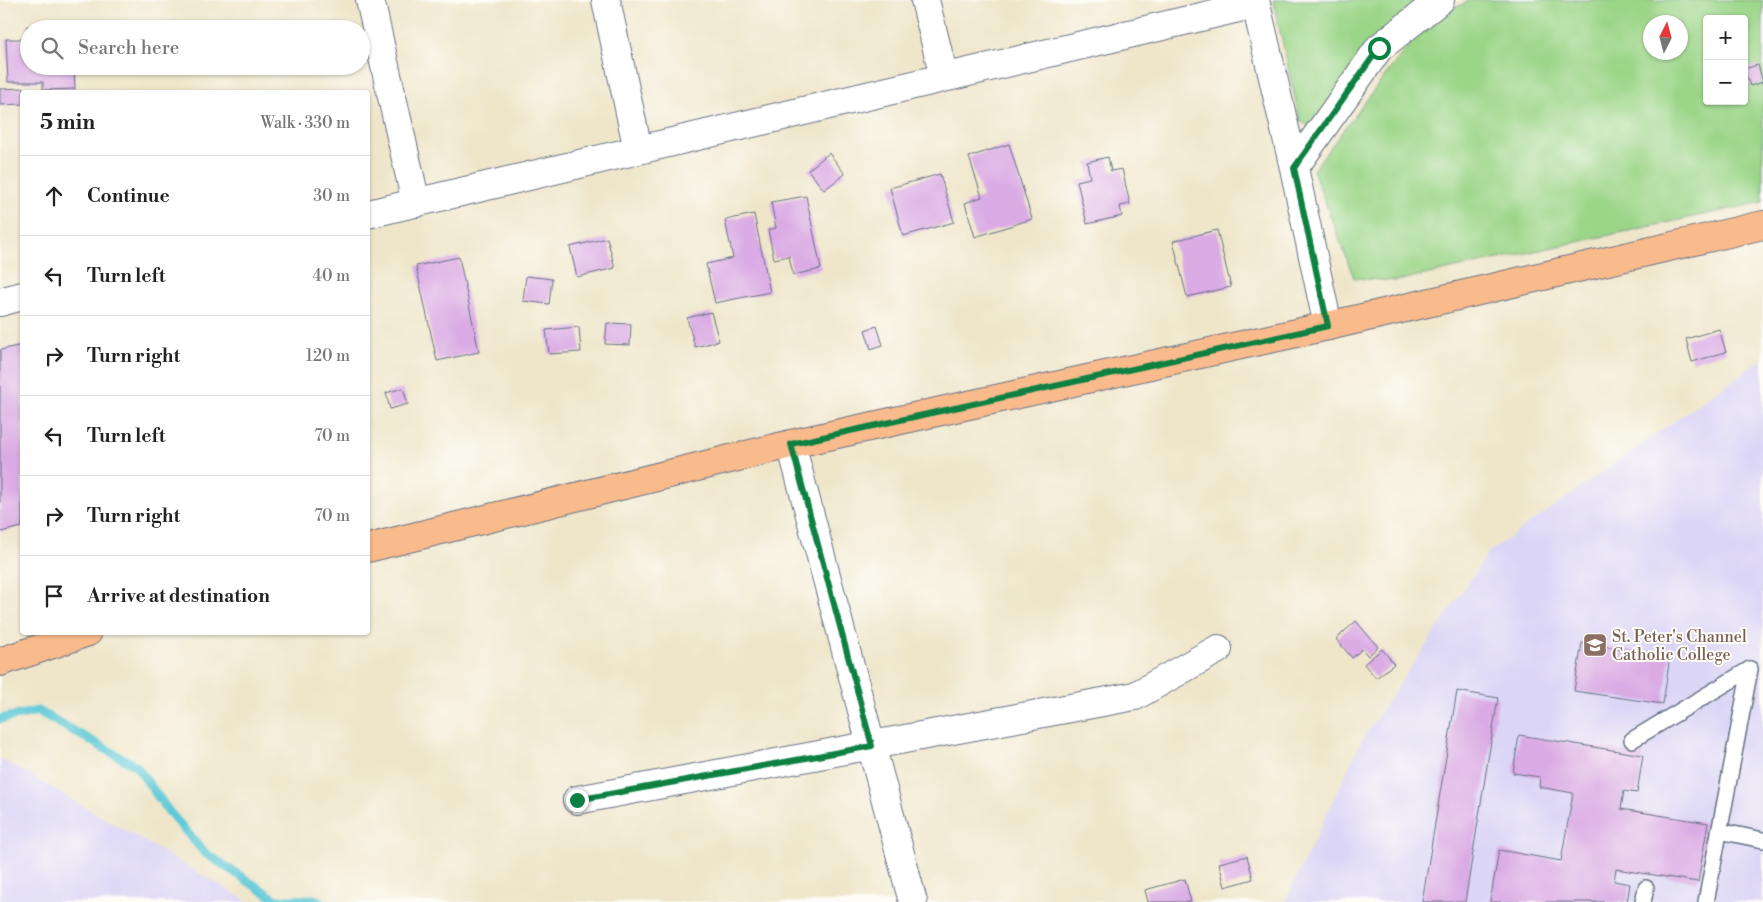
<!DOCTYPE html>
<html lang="en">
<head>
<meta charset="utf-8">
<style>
  :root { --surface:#fff; --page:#f6f6f6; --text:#222; --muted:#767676; --line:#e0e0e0 }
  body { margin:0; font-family:"Libre Bodoni",serif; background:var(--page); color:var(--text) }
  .controls { position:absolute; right:15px; top:15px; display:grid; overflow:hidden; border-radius:5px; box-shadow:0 1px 4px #0004 }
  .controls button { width:45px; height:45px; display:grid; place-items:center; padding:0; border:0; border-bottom:1px solid var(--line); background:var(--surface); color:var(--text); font:25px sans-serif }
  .compass { position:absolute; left:1643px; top:15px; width:45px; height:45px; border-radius:50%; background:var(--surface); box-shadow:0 1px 4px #0004; rotate:6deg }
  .stop { position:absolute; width:15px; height:15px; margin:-11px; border:4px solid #0b8043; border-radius:50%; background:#fff }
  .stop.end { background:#0b8043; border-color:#fff; box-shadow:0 1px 5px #0008 }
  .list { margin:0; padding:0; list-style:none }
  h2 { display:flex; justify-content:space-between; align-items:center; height:65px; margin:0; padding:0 20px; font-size:21px }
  h2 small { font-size:16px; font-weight:400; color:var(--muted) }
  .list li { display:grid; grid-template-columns:32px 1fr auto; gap:15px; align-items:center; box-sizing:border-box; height:80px; padding:0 20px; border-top:1px solid var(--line) }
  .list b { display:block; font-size:19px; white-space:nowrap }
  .list em { font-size:16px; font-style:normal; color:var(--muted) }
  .icon { flex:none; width:28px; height:28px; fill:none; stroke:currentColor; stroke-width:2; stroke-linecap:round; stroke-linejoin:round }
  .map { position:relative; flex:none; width:1763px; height:902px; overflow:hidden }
  .search { position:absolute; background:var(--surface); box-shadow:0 1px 4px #0004; left:20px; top:20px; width:350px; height:55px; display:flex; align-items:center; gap:12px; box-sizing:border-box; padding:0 18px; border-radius:28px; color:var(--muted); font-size:19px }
  .panel { position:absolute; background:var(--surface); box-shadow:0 1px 4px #0004; left:20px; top:90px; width:350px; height:545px; border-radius:5px }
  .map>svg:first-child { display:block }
  .built { fill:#dcd6f6 }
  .green { fill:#9bd588; stroke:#5b8273; fill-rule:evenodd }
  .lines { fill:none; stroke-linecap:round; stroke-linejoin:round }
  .stream { stroke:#5ec9d7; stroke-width:9 }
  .building { fill:#daabe4 }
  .lane-casing { stroke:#656f84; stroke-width:18 }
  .street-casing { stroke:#656f84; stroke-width:30 }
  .primary-casing { stroke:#656f84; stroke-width:30 }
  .lane { stroke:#fff; stroke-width:15 }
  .street { stroke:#fff; stroke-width:28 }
  .primary { stroke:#fabb8c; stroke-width:28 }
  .route { stroke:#0b8043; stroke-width:6 }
  .labels { text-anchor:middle; stroke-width:4; stroke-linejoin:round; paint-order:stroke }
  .education-label { font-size:16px; fill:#785e54; stroke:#fdfcf7; text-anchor:start }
</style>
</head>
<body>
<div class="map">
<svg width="1763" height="902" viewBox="0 0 1763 902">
  <rect width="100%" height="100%" fill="#fdfcf7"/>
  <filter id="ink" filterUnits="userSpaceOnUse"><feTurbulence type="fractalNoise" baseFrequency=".02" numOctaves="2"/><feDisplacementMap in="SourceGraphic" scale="10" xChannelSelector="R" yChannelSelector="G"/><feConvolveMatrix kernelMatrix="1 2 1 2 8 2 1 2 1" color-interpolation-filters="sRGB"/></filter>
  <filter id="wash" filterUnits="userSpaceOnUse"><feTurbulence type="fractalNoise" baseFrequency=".0096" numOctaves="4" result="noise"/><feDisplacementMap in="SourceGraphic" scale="20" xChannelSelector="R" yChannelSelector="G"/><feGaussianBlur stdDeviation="1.12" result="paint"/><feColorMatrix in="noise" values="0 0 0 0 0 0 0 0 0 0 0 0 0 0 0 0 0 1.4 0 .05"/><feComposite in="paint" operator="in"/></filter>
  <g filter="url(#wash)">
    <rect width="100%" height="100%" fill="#efe6ca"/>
    <path class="built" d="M1763,359V902H1285L1363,738L1489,552Z
      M0,758L249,902H0Z"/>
    <path class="green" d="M1273,0H1431L1310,128L1300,120Z
      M1471,0H1763V202L1396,281L1354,278L1313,170L1427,21ZM1707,19H1744V101H1707ZM1650,22H1680V52H1650Z"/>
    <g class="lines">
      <path class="stream" d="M0,719L38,711L136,766L170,813L205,853L277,900L315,899L321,902"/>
    </g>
    <g id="blocks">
      <path class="building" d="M73,25V29H27V26Z
        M6,39H29V66H74L75,89L43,90V82H8Z
        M1758,65L1763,82L1750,86L1744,69Z
        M24,88L22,104L0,105V89Z
        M1009,144L1032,219L975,237L965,203L982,197L969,157Z
        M829,153L845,174L824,190L808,170Z
        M1108,157L1111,171L1122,169L1130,204L1120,206L1122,216L1087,224L1077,181L1090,178L1087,162Z
        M940,174L954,222L903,236L890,188Z
        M806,196L821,269L793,275L789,256L774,259L768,230L776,228L771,202Z
        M754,214L770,292L715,303L706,264L733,258L725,220Z
        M1217,230L1231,287L1187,297L1173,241Z
        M607,238L615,268L577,277L570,247Z
        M459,257L479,352L437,361L416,266Z
        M526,276L552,279L549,304L523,301Z
        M711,312L719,341L695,347L687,318Z
        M607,323L631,324L630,345L605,344Z
        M877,326L883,345L871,349L865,330Z
        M579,327L581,352L549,354L546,330Z
        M1719,329L1726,352L1692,362L1686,339Z
        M22,345V527L0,532V350Z
        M403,388L408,404L390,409L386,393Z
        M1356,621L1378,647L1368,656L1362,649L1352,658L1336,639Z
        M1582,643L1670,656L1663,704L1574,691Z
        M1382,649L1394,664L1376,678L1364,664Z
        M1457,691L1498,698L1465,902H1422Z
        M1519,735L1643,755L1637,793L1624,791L1621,809L1708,823L1698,882L1616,869L1614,881L1630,884L1627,902H1490L1499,850L1561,861L1573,793L1539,787L1540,777L1513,773Z
        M1247,856L1253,879L1225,887L1219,863Z
        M1185,879L1191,902H1148L1145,890Z"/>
    </g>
  </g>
  <g filter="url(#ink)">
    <use href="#blocks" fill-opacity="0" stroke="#656f84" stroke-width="1"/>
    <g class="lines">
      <defs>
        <path id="lane" d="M1632,740L1750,669
          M1719,831L1763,840
          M1643,902L1646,888
          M1706,902L1750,669"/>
        <path id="street" d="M370,0L416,203
          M606,0L638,150
          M925,0L944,77
          M1255,0L1294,168L1328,326
          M1294,168L1379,48L1440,0
          M368,214L1256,4
          M0,302L22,296
          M791,444L913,902
          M577,800L1135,696L1218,649"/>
        <path id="primary" d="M368,548L791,444L1328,326L1763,225
          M0,662L88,632"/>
      </defs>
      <use href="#lane" class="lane-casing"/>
      <use href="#street" class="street-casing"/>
      <use href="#primary" class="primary-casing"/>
      <use href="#lane" class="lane"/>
      <use href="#street" class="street"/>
      <use href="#primary" class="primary"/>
    </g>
  </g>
  <g class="lines" filter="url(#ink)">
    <path class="route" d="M577,800L872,746L791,444L1328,326L1294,168L1379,48"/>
  </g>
  <defs>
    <symbol id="university-square" viewBox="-11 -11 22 22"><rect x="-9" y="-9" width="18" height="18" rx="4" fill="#8d6e63" stroke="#fdfcf7"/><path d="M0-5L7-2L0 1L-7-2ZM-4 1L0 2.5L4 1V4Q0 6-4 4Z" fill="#fff"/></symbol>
  </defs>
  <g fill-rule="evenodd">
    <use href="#university-square" x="1581" y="631" width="28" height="28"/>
  </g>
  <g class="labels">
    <g class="education-label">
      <text x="1612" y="642">St. Peter's Channel<tspan x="1612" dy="18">Catholic College</tspan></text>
    </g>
  </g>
</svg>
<div class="controls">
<button>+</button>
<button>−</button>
</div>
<svg class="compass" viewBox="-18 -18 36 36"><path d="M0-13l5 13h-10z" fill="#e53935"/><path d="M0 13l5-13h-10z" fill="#767676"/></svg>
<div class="stop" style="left:1379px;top:48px"></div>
<div class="stop end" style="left:577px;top:800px"></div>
<div class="search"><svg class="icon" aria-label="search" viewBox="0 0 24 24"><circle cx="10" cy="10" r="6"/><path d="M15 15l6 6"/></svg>Search here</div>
<section class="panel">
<h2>5 min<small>Walk · 330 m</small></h2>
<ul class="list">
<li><svg class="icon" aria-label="ahead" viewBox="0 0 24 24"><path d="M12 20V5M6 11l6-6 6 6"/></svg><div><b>Continue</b></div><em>30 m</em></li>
<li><svg class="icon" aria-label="left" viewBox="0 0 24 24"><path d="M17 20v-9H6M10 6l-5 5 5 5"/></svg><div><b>Turn left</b></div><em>40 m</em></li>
<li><svg class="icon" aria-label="right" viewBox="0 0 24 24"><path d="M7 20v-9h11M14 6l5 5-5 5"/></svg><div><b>Turn right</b></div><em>120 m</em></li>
<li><svg class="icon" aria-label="left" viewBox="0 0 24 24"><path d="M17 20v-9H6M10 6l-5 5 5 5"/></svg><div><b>Turn left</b></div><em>70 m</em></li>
<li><svg class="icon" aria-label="right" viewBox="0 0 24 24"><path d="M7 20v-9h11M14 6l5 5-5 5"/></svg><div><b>Turn right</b></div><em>70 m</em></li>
<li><svg class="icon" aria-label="arrive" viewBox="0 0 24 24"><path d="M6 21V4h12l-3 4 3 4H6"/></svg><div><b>Arrive at destination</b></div></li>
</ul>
</section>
</div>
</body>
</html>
